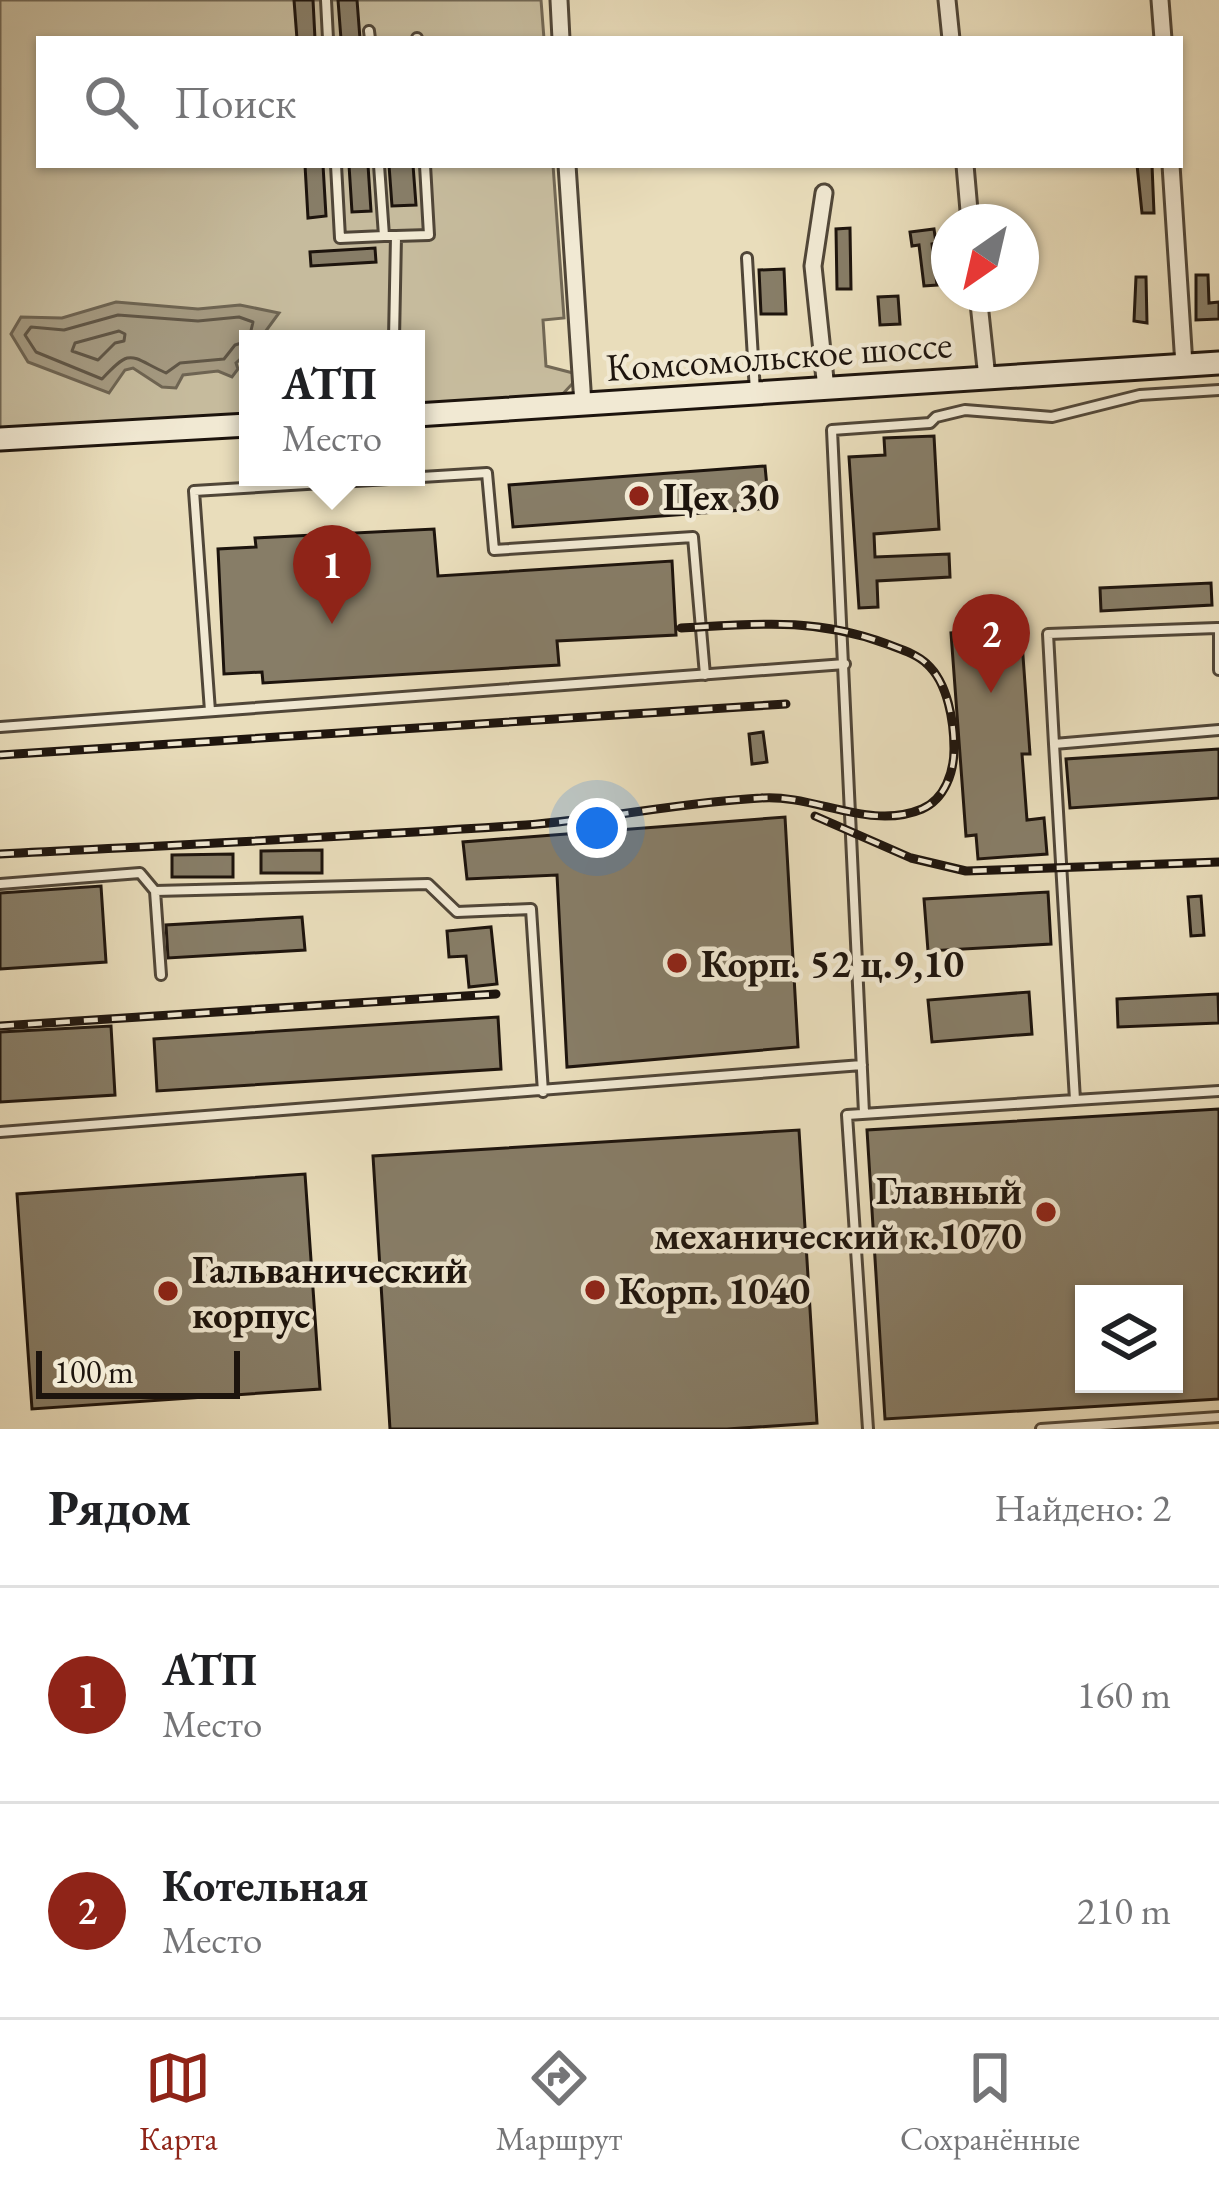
<!DOCTYPE html>
<html lang="ru">
<head>
<meta charset="utf-8">
<style>
  :root { --surface:#fff; --page:#f6f6f6; --text:#202124; --muted:#757577; --line:#e0e0e0; --accent:#8f2418 }
  body { margin:0; font-family:"EB Garamond",serif; background:var(--page); color:var(--text) }
  .controls { position:absolute; right:36px; bottom:36px; display:grid; overflow:hidden; border-radius:0px; box-shadow:0 3px 9px #0004 }
  .controls button { width:108px; height:108px; display:grid; place-items:center; padding:0; border:0; border-bottom:3px solid var(--line); background:var(--surface); color:var(--text); font:60px sans-serif }
  .compass { position:absolute; left:931px; top:204px; width:108px; height:108px; border-radius:50%; background:var(--surface); box-shadow:0 3px 9px #0004; rotate:214deg }
  .scale { position:absolute; left:36px; bottom:30px; width:204px; box-sizing:border-box; padding-left:12px; border:6px solid #1d140d; border-top:0; font-size:33px; line-height:42px; white-space:nowrap; color:#1d140d; -webkit-text-stroke:9px #f1e9d3; paint-order:stroke }
  .you { position:absolute; left:597px; top:828px; width:42px; height:42px; margin:-30px; border:9px solid #fff; border-radius:50%; background:#1a73e8; box-shadow:0 0 0 18px #1a73e833 }
  .badge { display:grid; place-items:center; width:78px; height:78px; border-radius:50%; background:var(--accent); color:#fff; font-size:39px; font-weight:700 }
  .pin { position:absolute; translate:-50% -99px; filter:drop-shadow(0 3px 6px #0008) }
  .pin::after { content:''; position:absolute; top:63px; width:42px; height:36px; background:inherit; clip-path:polygon(0 0,100% 0,50% 100%) }
  .popup { position:absolute; left:239px; top:330px; width:186px; height:156px; box-sizing:border-box; display:grid; place-content:center; border-radius:0px; background:var(--surface); filter:drop-shadow(0 3px 9px #0005); font-size:39px; white-space:nowrap; color:var(--muted) }
  .popup b { font-size:45px; color:var(--text) }
  .popup::after { content:''; position:absolute; left:50%; top:100%; margin-left:-24px; border:24px solid transparent; border-top-color:var(--surface) }
  .list { margin:0; padding:0; list-style:none }
  h2 { display:flex; justify-content:space-between; align-items:center; height:156px; margin:0; padding:0 48px; font-size:51px }
  h2 small { font-size:39px; font-weight:400; color:var(--muted) }
  .list li { display:grid; grid-template-columns:78px 1fr auto; gap:36px; align-items:center; box-sizing:border-box; height:216px; padding:0 48px; border-top:3px solid var(--line) }
  .list b { display:block; font-size:45px; white-space:nowrap }
  .list p { margin:0; font-size:39px; white-space:nowrap; color:var(--muted) }
  .list em { font-size:39px; font-style:normal; color:var(--muted) }
  .icon { flex:none; width:66px; height:66px; fill:none; stroke:currentColor; stroke-width:2; stroke-linecap:round; stroke-linejoin:round }
  .map { position:relative; flex:none; width:1219px; height:1429px; overflow:hidden }
  .search { position:absolute; background:var(--surface); box-shadow:0 3px 9px #0004; left:36px; right:36px; top:36px; height:132px; display:flex; align-items:center; gap:30px; box-sizing:border-box; padding:0 42px; border-radius:0px; color:var(--muted); font-size:45px }
  .sheet { height:588px; background:var(--surface) }
  nav { display:flex; justify-content:space-around; align-items:center; box-sizing:border-box; height:168px; border-top:3px solid var(--line); background:var(--surface); font-size:33px; color:var(--muted) }
  nav a { display:grid; justify-items:center; gap:6px }
  nav .on { color:var(--accent) }
  .map>svg:first-child { display:block }
  .green { fill:#c6bb9d; stroke:#726855; stroke-width:3 }
  .water { fill:#a49980; stroke:#6e6452; stroke-width:3 }
  .lines { fill:none; stroke-linecap:round; stroke-linejoin:round }
  .shore { stroke:#605646; stroke-width:3 }
  .building { fill:#877d67; stroke:#1d140d; stroke-width:3; fill-rule:evenodd }
  .lane-casing { stroke:#504638; stroke-width:14 }
  .street-casing { stroke:#504638; stroke-width:21 }
  .secondary-casing { stroke:#1d140d; stroke-width:27 }
  .lane { stroke:#f1e9d3; stroke-width:8 }
  .street { stroke:#f1e9d3; stroke-width:15 }
  .secondary { stroke:#f1e9d3; stroke-width:21 }
  .rail-casing { stroke:#1d140d; stroke-width:9 }
  .rail { stroke:#f1e9d3; stroke-width:4.5; stroke-dasharray:14; stroke-linecap:butt }
  .poi-dot { fill:#8f2418; stroke:#f1e9d3; stroke-width:4.5 }
  .labels { text-anchor:middle; stroke-width:9; stroke-linejoin:round; paint-order:stroke }
  .street-label { font-size:39px; fill:#1d140d; stroke:#f1e9d3 }
  .poi-label { font-size:39px; font-weight:bold; fill:#1d140d; stroke:#f1e9d3; text-anchor:start }
</style>
</head>
<body>
<div class="map">
<svg width="1219" height="1429" viewBox="0 0 1219 1429">
  <rect width="100%" height="100%" fill="#e9ddbb"/>
  <filter id="stains"><feTurbulence type="fractalNoise" baseFrequency=".00167" numOctaves="4"/><feColorMatrix values="0 0 0 0 .2 0 0 0 0 .09 0 0 0 0 .02 0 0 0 .5 -.17"/></filter>
  <radialGradient id="worn" r=".72"><stop offset=".6" stop-color="#630" stop-opacity="0"/><stop offset="1" stop-color="#630" stop-opacity=".3"/></radialGradient>
  <path class="green" d="M0,0H541L544,39H39V165H553L564,318L543,320L546,366L573,373V383L559,398L416,406V339H248V417L0,432Z"/>
  <path class="water" d="M116,302L198,309L240,305L279,313L260,339H248V352L236,363L238,369L232,377L218,371L183,375L176,388L162,387L133,368L125,370L109,393L28,362L11,334L21,317L62,318Z"/>
  <g class="lines">
    <path class="shore" d="M119,331L125,334L124,341L115,343L98,360L72,351L75,343Z
      M248,341L235,345L224,359L180,363L166,373C129,356 132,347 102,379L36,352L25,335L31,327L64,330L118,315L198,321L239,317L253,322L249,339"/>
  </g>
  <path class="building" d="M294,0H313L315,39H297Z
    M338,0H357L360,39H341Z
    M305,165H323L326,216L308,218Z
    M349,165H368L371,211L352,212Z
    M389,165H413L416,205L392,206Z
    M1137,165H1152L1154,213H1142Z
    M850,228L851,289H837L836,229Z
    M934,229L936,243L932,244L937,285L924,286L919,245L912,246L910,232Z
    M375,248L376,262L311,266L310,252Z
    M784,269L786,314H761L759,270Z
    M1196,275H1208L1209,303L1219,302V319L1196,320Z
    M1136,277H1146L1147,323L1134,321Z
    M898,296L900,324L880,325L878,297Z
    M934,436L939,529L874,534L875,557L949,554L950,577L877,581L878,607L859,608L849,457L885,455L884,438Z
    M765,466L769,508L513,527L509,485Z
    M434,529L438,576L672,561L676,635L557,641L559,665L263,683L262,672L224,674L218,549L256,547L255,538Z
    M1211,583L1212,605L1101,611L1100,588Z
    M1021,628L1030,754H1022L1027,820L1044,818L1047,854L978,859L976,835L966,836L951,633Z
    M763,732L767,762L752,764L749,734Z
    M1219,749V798L1070,808L1066,759Z
    M785,817L798,1047L567,1067L557,875L467,879L463,842Z
    M322,850V873H261V851Z
    M233,854V877H172V855Z
    M101,886L106,962L0,969V893Z
    M1048,892L1051,944L928,951L924,899Z
    M1201,896L1204,935L1191,936L1188,897Z
    M302,917L305,950L168,958L166,925Z
    M491,927L497,984L469,987L466,956L449,957L447,931Z
    M1029,992L1032,1034L932,1042L928,1000Z
    M1218,994L1219,1023L1118,1027L1117,999Z
    M498,1017L501,1069L157,1091L154,1039Z
    M111,1026L115,1095L0,1102V1032Z
    M1219,1109V1399L885,1419L867,1130ZM1084,1294H1174V1384H1084Z
    M799,1130L817,1423L727,1429H390L373,1156Z
    M305,1174L320,1389L32,1409L17,1194Z"/>
  <g class="lines">
    <defs>
      <path id="lane" d="M326,0L328,39
        M369,31L370,39
        M417,38V39
        M336,165L340,238L384,236
        M379,165L384,236H396L394,339
        M396,236L429,235L425,165
        M747,258L755,392
        M1219,628V670
        M210,711L194,491L487,473L494,550L693,537L705,675
        M0,727L845,664
        M1054,744L1048,634L1217,628
        M0,884L140,873L155,891L428,884L457,912L531,909L543,1092
        M155,891L161,975
        M1075,1100L1219,1091
        M864,1113L832,430L930,423L936,417L965,410L1052,417L1140,395L1219,390
        M0,1132L862,1065
        M868,1429L847,1115L1075,1100L1054,744L1219,730
        M1041,1429L1219,1417"/>
      <path id="street" d="M559,0L561,39
        M947,0L951,39
        M1160,0L1163,39
        M567,165L583,404
        M965,165L970,222
        M1171,165L1184,365
        M824,193L813,266L826,389
        M978,294L987,378"/>
      <path id="secondary" d="M416,415L1219,363
        M0,439L248,425"/>
    </defs>
    <use href="#lane" class="lane-casing"/>
    <use href="#street" class="street-casing"/>
    <use href="#secondary" class="secondary-casing"/>
    <use href="#lane" class="lane"/>
    <use href="#street" class="street"/>
    <use href="#secondary" class="secondary"/>
    <defs>
      <path id="rail" d="M0,755L786,704
        M815,816L911,858L966,871L1219,862
        M0,854C175,845 351,837 526,825C605,819 683,802 761,798C814,794 870,831 922,809C945,799 954,772 954,749C954,722 948,683 927,664C917,654 900,649 887,644C814,617 755,624 681,628
        M0,1026L496,994"/>
    </defs>
    <use href="#rail" class="rail-casing"/>
    <use href="#rail" class="rail"/>
  </g>
  <g class="poi-dot">
    <circle cx="639" cy="496" r="12"/>
    <circle cx="677" cy="963" r="12"/>
    <circle cx="1046" cy="1212" r="12"/>
    <circle cx="595" cy="1290" r="12"/>
    <circle cx="168" cy="1291" r="12"/>
  </g>
  <g class="labels">
    <g class="street-label">
      <text transform="translate(779 355) rotate(-4)" y="14">Комсомольское шоссе</text>
    </g>
    <g class="poi-label">
      <text x="663" y="510">Цех 30</text>
      <text x="701" y="977">Корп. 52 ц.9,10</text>
      <text x="1022" y="1204" text-anchor="end">Главный<tspan x="1022" dy="45">механический к.1070</tspan></text>
      <text x="192" y="1283">Гальванический<tspan x="192" dy="45">корпус</tspan></text>
      <text x="619" y="1304">Корп. 1040</text>
    </g>
  </g>
  <rect width="100%" height="100%" filter="url(#stains)"/>
  <rect width="100%" height="100%" fill="url(#worn)"/>
</svg>
<div class="controls">
<button><svg class="icon" aria-label="layers" viewBox="0 0 24 24"><path d="M12 4l9 5-9 5-9-5zM3 14l9 5 9-5"/></svg></button>
</div>
<svg class="compass" viewBox="-18 -18 36 36"><path d="M0-13l5 13h-10z" fill="#e53935"/><path d="M0 13l5-13h-10z" fill="#757577"/></svg>
<div class="scale">100 m</div>
<div class="you"></div>
<div class="pin badge" style="left:332px;top:624px">1</div>
<div class="popup"><b>АТП</b>Место</div>
<div class="pin badge" style="left:991px;top:693px">2</div>
<div class="search"><svg class="icon" aria-label="search" viewBox="0 0 24 24"><circle cx="10" cy="10" r="6"/><path d="M15 15l6 6"/></svg>Поиск</div>
</div>
<section class="sheet">
<h2>Рядом<small>Найдено: 2</small></h2>
<ul class="list">
<li><span class="badge">1</span><div><b>АТП</b><p>Место</p></div><em>160 m</em></li>
<li><span class="badge">2</span><div><b>Котельная</b><p>Место</p></div><em>210 m</em></li>
</ul>
</section>
<nav>
<a class="on"><svg class="icon" aria-label="map" viewBox="0 0 24 24"><path d="M3 6l6-2 6 2 6-2v14l-6 2-6-2-6 2zM9 4v14M15 6v14"/></svg>Карта</a>
<a><svg class="icon" aria-label="directions" viewBox="0 0 24 24"><path d="M12 3l9 9-9 9-9-9zM9 14v-3h6M13 9l2 2-2 2"/></svg>Маршрут</a>
<a><svg class="icon" aria-label="saved" viewBox="0 0 24 24"><path d="M7 4h10v16l-5-4-5 4z"/></svg>Сохранённые</a>
</nav>
</body>
</html>
